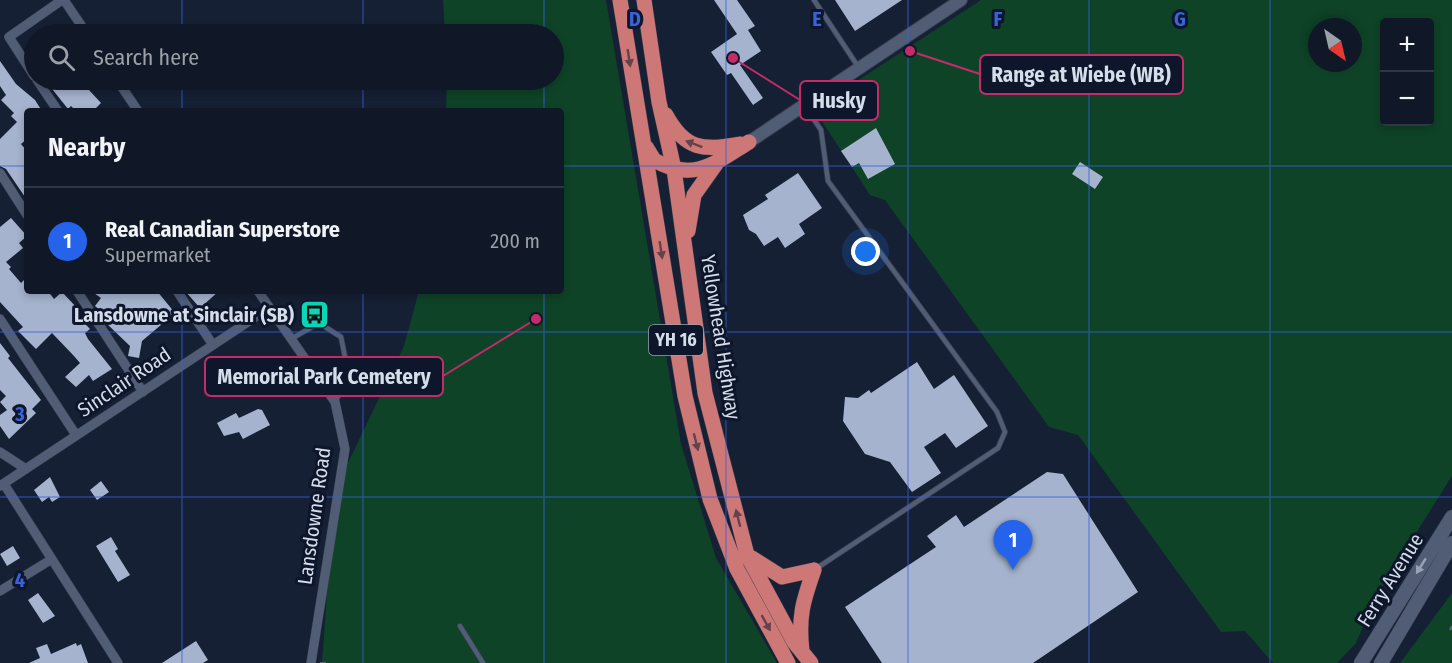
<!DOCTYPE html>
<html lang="en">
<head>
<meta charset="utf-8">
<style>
  :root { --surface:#101827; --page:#1e2533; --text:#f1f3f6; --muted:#9ca0a7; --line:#303744; --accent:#2563eb }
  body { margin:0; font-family:"Fira Sans Condensed",sans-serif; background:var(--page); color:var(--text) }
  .controls { position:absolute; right:18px; top:18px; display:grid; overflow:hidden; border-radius:6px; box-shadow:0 3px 9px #0003 }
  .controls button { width:54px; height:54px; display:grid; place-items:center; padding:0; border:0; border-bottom:2px solid var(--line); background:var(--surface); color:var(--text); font:30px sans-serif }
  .compass { position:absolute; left:1308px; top:18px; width:54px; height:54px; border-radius:50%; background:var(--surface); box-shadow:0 3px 9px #0003; rotate:146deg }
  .you { position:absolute; left:866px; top:252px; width:21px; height:21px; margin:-15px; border:4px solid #fff; border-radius:50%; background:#1a73e8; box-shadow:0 0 0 9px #1a73e833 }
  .badge { display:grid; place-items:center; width:39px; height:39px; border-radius:50%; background:var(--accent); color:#fff; font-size:20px; font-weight:700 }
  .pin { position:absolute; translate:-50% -50px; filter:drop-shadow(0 2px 3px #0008) }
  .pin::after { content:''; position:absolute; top:32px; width:21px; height:18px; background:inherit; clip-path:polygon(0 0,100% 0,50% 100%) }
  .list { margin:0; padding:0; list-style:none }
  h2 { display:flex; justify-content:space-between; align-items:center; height:78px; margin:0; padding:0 24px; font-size:26px }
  h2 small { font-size:20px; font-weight:400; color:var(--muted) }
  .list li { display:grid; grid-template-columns:39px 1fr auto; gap:18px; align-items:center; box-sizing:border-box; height:108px; padding:0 24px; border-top:2px solid var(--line) }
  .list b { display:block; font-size:22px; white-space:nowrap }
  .list p { margin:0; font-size:20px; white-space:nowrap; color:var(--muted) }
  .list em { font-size:20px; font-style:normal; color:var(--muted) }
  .icon { flex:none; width:33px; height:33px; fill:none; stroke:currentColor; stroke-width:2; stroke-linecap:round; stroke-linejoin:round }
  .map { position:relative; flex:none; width:1452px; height:663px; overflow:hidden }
  .search { position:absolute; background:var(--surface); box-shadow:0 3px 9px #0003; left:24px; top:24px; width:540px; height:66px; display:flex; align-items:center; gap:15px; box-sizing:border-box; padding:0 21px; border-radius:33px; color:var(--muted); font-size:22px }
  .panel { position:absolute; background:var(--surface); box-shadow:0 3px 9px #0003; left:24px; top:108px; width:540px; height:186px; border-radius:6px }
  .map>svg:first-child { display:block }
  .green { fill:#0e4327; fill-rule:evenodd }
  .building { fill:#a5b3ce }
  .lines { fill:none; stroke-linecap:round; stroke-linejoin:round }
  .service-casing { stroke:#353c4d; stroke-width:6 }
  .minor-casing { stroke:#353c4d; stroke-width:10 }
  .tertiary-casing { stroke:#353c4d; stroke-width:14 }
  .secondary-casing { stroke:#353c4d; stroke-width:15 }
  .trunk-casing { stroke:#353c4d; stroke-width:16 }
  .path { stroke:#5c6577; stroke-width:2; stroke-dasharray:6 3; stroke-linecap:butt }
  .service { stroke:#505d75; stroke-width:4.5 }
  .minor { stroke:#505d75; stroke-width:9 }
  .tertiary { stroke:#505d75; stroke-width:12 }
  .secondary { stroke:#505d75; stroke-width:14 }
  .trunk { stroke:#cd7876; stroke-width:15 }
  .oneway { fill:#63424c }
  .oneway2 { fill:#99a3b5 }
  .grid { fill:none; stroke:#3963db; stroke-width:1.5; stroke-opacity:0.55 }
  .labels { text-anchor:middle; stroke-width:6; stroke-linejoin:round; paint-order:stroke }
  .shield { fill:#0d162a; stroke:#99a1b0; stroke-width:1.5 }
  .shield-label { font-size:18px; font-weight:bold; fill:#d5dcea }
  .poi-label { font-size:20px; font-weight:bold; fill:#d5dcea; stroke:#0d162a; text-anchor:end }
  .street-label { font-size:20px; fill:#d5dcea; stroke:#0d162a }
  .grid-label { font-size:20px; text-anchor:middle; font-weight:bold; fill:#3963db; stroke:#0d162a; stroke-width:6; stroke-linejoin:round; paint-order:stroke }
  .leader { fill:none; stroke:#c42c69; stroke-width:2 }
  .callout-dot { fill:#c42c69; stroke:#0d162a; stroke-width:2 }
  .callout { fill:#0d162a; stroke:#c42c69; stroke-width:2 }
  .callout-label { font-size:21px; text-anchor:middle; font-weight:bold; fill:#d5dcea }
</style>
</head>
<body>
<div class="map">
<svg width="1452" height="663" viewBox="0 0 1452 663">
  <rect width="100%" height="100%" fill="#162034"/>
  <path class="green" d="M443,0H606L681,444L716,558L777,663H322L329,566L347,465L404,346L419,291H561V111H446L447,80H554V34H445Z
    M981,0H1452V476L1375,598L1356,643L1337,663H1273L1245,631L1221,632L1078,435L1049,427L885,200L870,195L814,109ZM1384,22H1430V122H1384ZM1317,27H1353V63H1317Z
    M1452,593V663H1400Z"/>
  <path class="building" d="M714,0H737L755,26L748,30L761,51L740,65L763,98L753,105L731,73L727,75L711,52L737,34Z
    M835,0H902L855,31Z
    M0,61L16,84L35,100L42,111H27V139L21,144L27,151V200L6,169L0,166V139L17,122L11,116L14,113L1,100L6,95L0,86Z
    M45,80H86L93,87L89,90L101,103L93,111H76L71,106L68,109Z
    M876,128L895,164L868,179L859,163L852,167L841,151Z
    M1080,162L1103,177L1095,189L1072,174Z
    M798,173L822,208L799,224L805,234L785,248L778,237L764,246L756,234L749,230L743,215L768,199L765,195Z
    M11,218L27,236L19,243L23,248L6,262L11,267L9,269L21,283L27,277V291H48L54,299L62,292L78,309L74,312L90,329L85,333L88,339L112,369L93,381L89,375L76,387L65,377L80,363L74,356L52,333L36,349L18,331L23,327L0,302V227Z
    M91,291H157L175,313L142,341L139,358L128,356L130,346L106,323L104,320L107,316L95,306L101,298Z
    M185,291H219L200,308Z
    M0,343L10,356L8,358L41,400L32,409L36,413L9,439L0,426V415L7,410L0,402L6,396L0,390Z
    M917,362L934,389L954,375L988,426L956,448L945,433L924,447L941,473L912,492L890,462L865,454L843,421L845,397L858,398L869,390L871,393Z
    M258,409L262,410L270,425L243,439L239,432L224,436L217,423L236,413L239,418Z
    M1047,472L1063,474L1138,592L1033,663H882L845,607L936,547L927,536L956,515L964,527Z
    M50,477L60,497L52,502L49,497L42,502L34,490Z
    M101,481L109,492L97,500L90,490Z
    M111,537L118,549L115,551L130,575L118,582L96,546Z
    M13,546L20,558L7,566L0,554Z
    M38,593L55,616L43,623L28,600Z
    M196,641L208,660L203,663H162Z
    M76,643L77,646L81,644L88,663H29L40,658L36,648L47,644L51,654Z"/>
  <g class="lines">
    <defs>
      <path id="service" d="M814,0L859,68
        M805,106L821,130L828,181L997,412L1005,432L998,448L817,568
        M291,339L319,323L341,337L349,377L335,402
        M460,626L483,663"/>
      <path id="minor" d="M64,0L87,34
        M34,76L9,37L62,0
        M37,80L58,111
        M117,80L138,111
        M0,173L27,215
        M77,291L143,392
        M177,291L213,345
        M258,291L335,402L345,449L311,663
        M0,319L76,435
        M0,452L26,469
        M4,484L118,663
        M0,486L269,308
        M0,591L52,559"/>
      <path id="tertiary" d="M749,142L961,0"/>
      <path id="secondary" d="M1361,663L1452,517
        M1381,663L1452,543"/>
      <path id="trunk" d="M620,0L685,396L710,499L737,569L788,663
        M644,0L659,102L674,169L705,393L747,555L794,642L811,663
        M666,115C685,150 703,151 740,144
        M646,147L654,160C694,183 715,163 749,142
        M688,231L694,195L716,164
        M752,558L782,577L814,570
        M802,651C798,617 803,601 814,570"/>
    </defs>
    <use href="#service" class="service-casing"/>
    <use href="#minor" class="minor-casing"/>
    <use href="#tertiary" class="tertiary-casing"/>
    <use href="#secondary" class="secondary-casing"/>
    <use href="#trunk" class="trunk-casing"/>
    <path class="path" d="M1450,630L1452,626
      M320,663H329"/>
    <use href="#service" class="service"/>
    <use href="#minor" class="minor"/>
    <use href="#tertiary" class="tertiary"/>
    <use href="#secondary" class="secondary"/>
    <use href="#trunk" class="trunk"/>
  </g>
  <defs><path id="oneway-solid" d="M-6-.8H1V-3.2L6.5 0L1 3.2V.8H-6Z" transform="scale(1.5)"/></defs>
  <g class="oneway">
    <use href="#oneway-solid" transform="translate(629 58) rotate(81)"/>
    <use href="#oneway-solid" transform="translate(694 144) rotate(-159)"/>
    <use href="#oneway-solid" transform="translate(661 250) rotate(81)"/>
    <use href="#oneway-solid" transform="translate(696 442) rotate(76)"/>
    <use href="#oneway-solid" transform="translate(738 518) rotate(-104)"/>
    <use href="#oneway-solid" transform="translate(766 623) rotate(61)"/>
  </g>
  <use class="oneway2" href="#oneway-solid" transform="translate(1421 566) rotate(122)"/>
  <path class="grid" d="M182,0V34M363,0V34M544,0V34M726,0V663M908,0V663M1089,0V663M1270,0V663M182,80V111M363,80V111M544,80V111M0,166H27M561,166H1452M182,291V663M363,291V663M544,291V663M0,332H1452M0,497H1452"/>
  <defs>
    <symbol id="bus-square" viewBox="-11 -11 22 22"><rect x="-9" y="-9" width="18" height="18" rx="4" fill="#0cd5b5" stroke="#0d162a"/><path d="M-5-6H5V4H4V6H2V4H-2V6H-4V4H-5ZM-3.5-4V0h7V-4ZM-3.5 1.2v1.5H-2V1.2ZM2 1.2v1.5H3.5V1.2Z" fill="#111"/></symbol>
  </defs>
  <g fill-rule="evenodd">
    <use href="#bus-square" x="298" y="298" width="33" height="33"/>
  </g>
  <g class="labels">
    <rect class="shield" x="649" y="325" width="54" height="30" rx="4.5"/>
    <g class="shield-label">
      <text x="676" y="346">YH 16</text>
    </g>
    <g class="poi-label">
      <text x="294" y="322">Lansdowne at Sinclair (SB)</text>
    </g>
    <g class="street-label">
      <text transform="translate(721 337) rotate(81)" y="7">Yellowhead Highway</text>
      <text transform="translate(124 382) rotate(-34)" y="7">Sinclair Road</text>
      <text transform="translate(314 516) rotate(-82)" y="7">Lansdowne Road</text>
      <text transform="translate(1390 580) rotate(-58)" y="7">Ferry Avenue</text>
    </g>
  </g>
  <g class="grid-label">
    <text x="635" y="26">D</text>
    <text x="817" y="26">E</text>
    <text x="998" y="26">F</text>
    <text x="1180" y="26">G</text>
    <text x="20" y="421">3</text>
    <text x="20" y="587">4</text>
  </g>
  <path class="leader" d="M910 51L980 74M733 58L800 100M536 319L443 376"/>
  <g class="callout-dot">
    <circle cx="910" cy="51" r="6"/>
    <circle cx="733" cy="58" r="6"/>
    <circle cx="536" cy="319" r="6"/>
  </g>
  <g class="callout">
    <rect x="980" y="55" width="203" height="39" rx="6"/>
    <rect x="800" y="81" width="78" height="39" rx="6"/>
    <rect x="205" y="357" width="238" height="39" rx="6"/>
  </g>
  <g class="callout-label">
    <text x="1081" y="82">Range at Wiebe (WB)</text>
    <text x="839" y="108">Husky</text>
    <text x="324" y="384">Memorial Park Cemetery</text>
  </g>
</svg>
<div class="controls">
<button>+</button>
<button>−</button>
</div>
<svg class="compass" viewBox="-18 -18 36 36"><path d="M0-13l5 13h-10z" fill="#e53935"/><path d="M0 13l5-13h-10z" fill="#9ca0a7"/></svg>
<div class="you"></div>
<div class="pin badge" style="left:1013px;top:570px">1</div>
<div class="search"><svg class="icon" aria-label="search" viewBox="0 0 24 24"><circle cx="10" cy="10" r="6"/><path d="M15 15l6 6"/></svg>Search here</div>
<section class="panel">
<h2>Nearby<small></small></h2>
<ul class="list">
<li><span class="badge">1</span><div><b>Real Canadian Superstore</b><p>Supermarket</p></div><em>200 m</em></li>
</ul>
</section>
</div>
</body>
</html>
